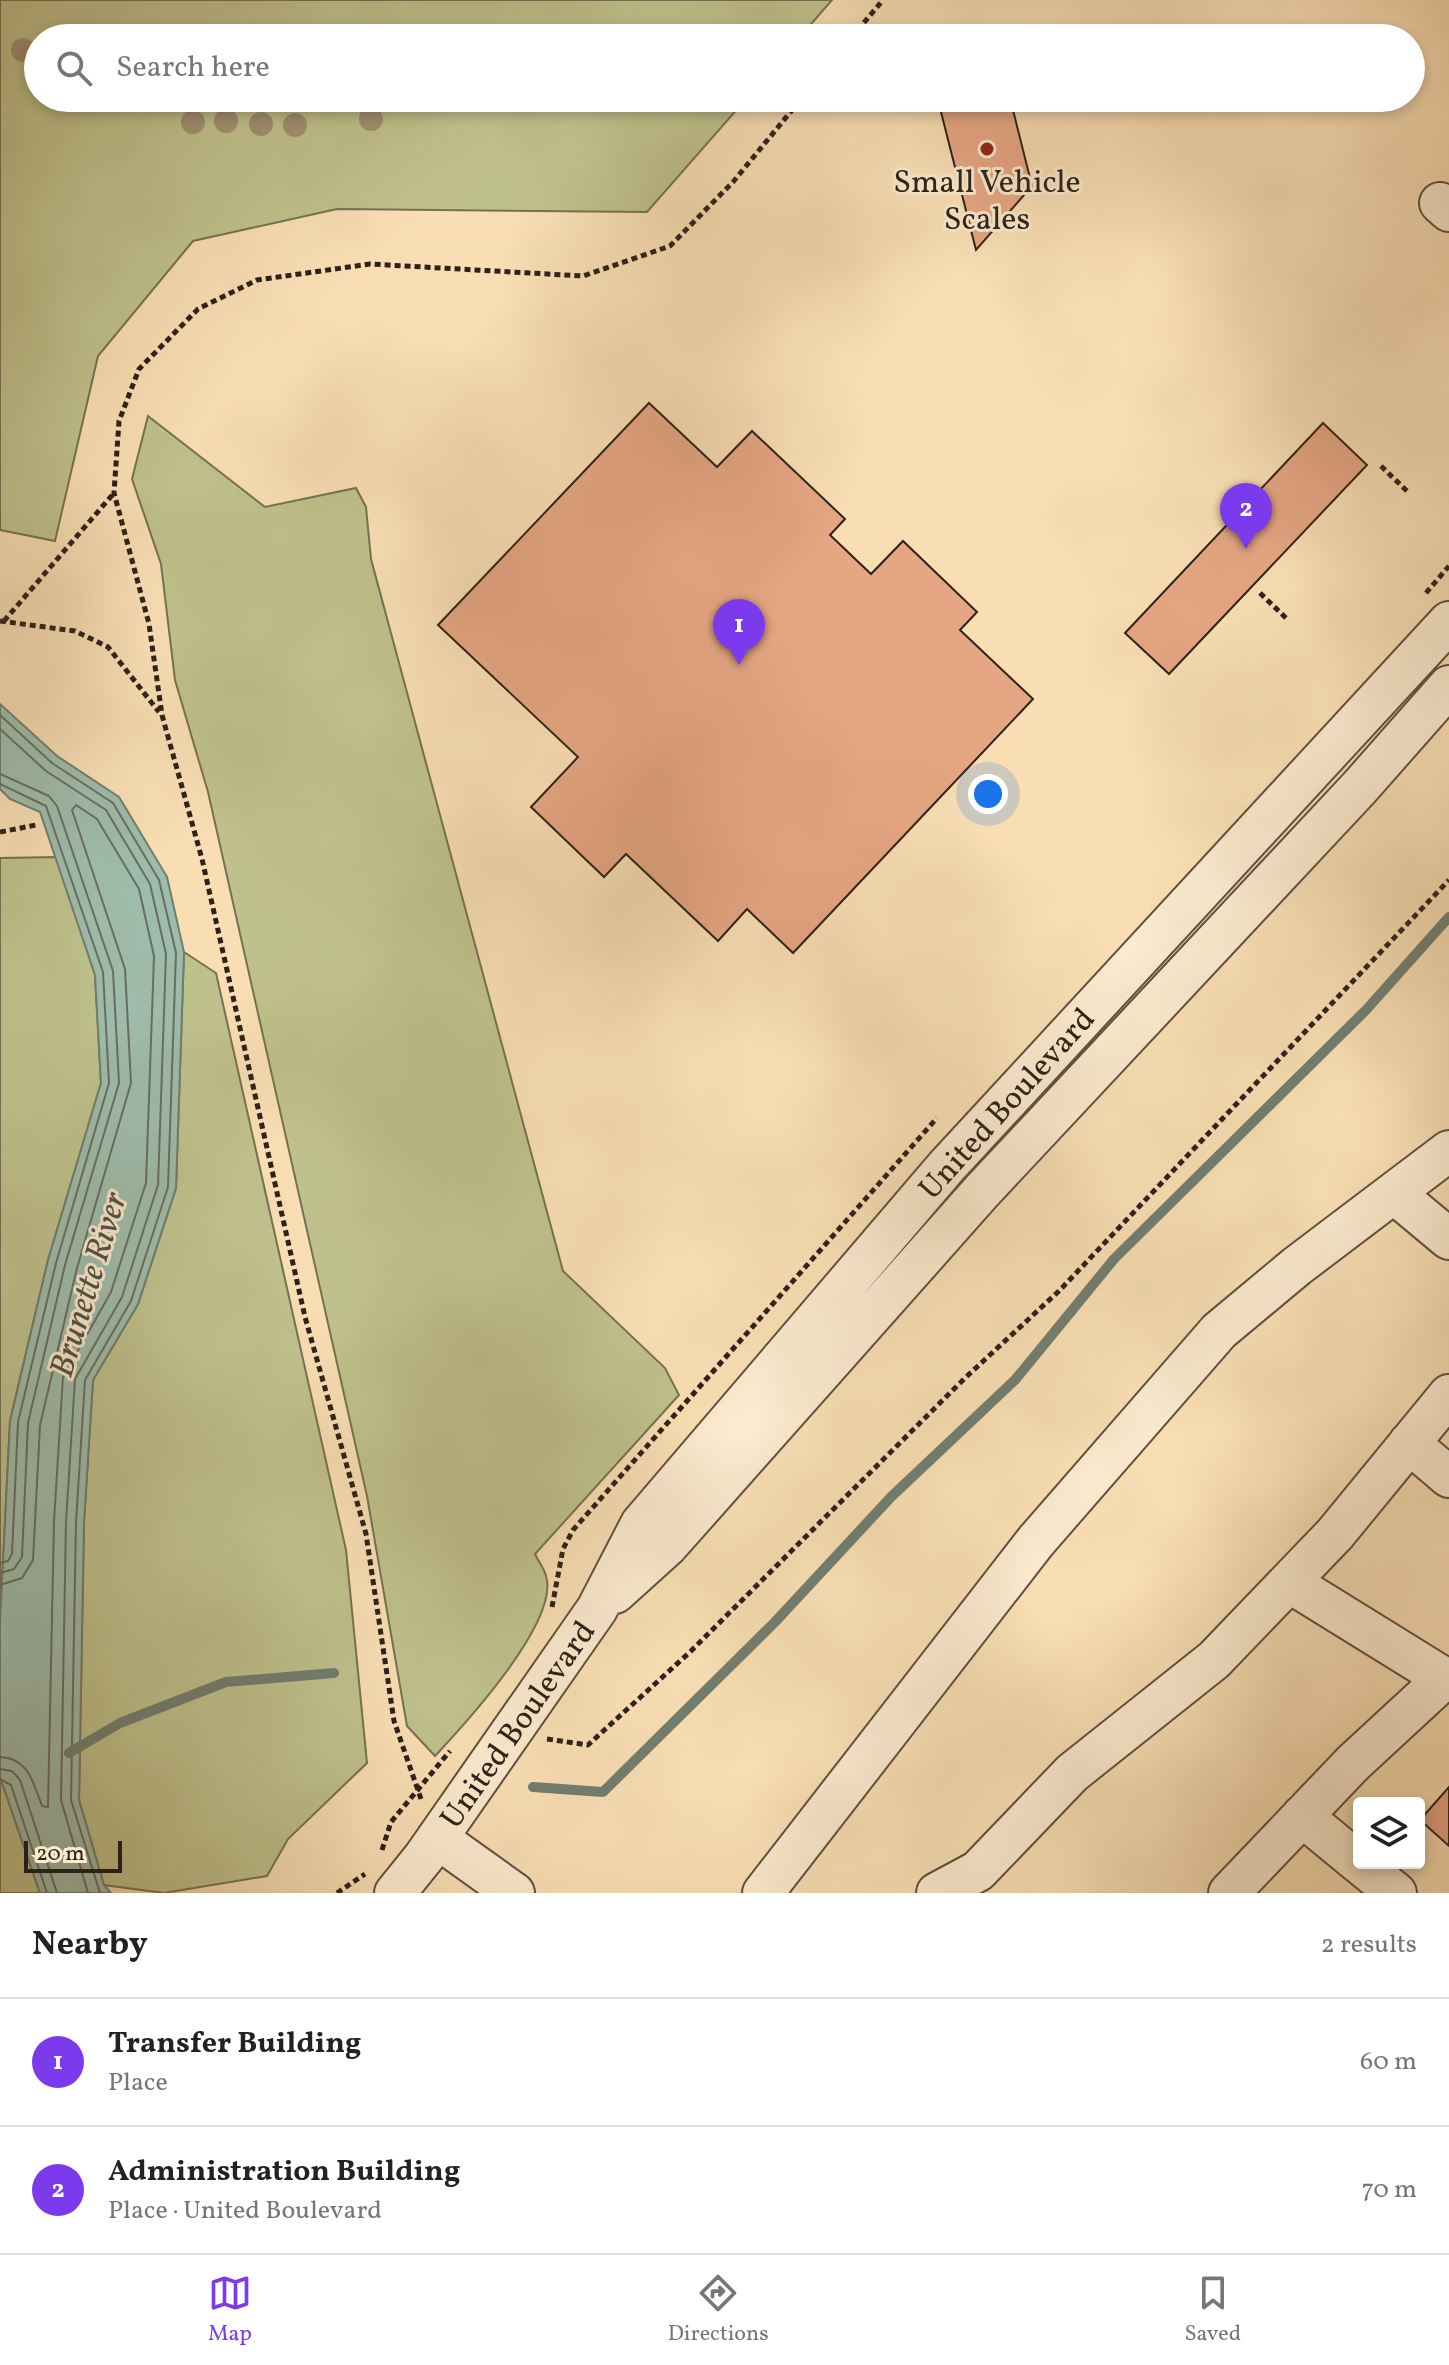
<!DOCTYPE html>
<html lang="en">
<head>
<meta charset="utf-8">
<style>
  :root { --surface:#fff; --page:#f2f2f2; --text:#222; --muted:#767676; --line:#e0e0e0; --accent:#7c3aed }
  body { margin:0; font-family:Vollkorn,serif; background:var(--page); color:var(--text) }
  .controls { position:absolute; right:24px; bottom:24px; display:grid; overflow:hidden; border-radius:8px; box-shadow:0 4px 12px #0003 }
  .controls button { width:72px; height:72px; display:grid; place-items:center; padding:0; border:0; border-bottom:2px solid var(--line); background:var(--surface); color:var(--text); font:40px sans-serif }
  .scale { position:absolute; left:24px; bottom:20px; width:98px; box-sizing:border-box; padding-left:8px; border:4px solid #2d211a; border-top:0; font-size:22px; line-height:28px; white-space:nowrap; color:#2d211a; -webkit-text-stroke:6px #fbeace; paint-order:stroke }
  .you { position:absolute; left:988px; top:794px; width:28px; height:28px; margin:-20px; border:6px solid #fff; border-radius:50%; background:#1a73e8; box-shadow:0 0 0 12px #1a73e833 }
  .badge { display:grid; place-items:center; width:52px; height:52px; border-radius:50%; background:var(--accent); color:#fff; font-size:26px; font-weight:700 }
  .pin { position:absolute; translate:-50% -66px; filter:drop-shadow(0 2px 4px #0008) }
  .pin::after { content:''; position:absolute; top:42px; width:28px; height:24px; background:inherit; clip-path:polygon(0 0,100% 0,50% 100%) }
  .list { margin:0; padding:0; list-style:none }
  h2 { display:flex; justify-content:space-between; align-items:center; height:104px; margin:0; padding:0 32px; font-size:34px }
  h2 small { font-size:26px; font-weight:400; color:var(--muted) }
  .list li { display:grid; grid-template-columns:52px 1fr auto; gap:24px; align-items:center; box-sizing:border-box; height:128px; padding:0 32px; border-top:2px solid var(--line) }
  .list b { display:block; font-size:30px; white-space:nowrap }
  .list p { margin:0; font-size:26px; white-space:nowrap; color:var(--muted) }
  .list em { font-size:26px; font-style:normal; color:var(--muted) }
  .icon { flex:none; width:44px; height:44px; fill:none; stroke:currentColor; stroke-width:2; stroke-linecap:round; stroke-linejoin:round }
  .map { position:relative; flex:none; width:1449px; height:1893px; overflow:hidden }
  .search { position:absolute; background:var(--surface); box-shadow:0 4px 12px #0003; left:24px; right:24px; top:24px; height:88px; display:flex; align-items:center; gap:20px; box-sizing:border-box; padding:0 28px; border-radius:44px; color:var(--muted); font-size:30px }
  .sheet { height:360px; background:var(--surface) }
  nav { display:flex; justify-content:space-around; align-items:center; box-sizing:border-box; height:112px; border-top:2px solid var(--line); background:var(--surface); font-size:22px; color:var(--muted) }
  nav a { display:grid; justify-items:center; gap:4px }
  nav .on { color:var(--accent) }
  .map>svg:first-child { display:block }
  .green { fill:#bfc18c; stroke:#767153; stroke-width:2 }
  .water { fill:#9ebcab; stroke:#717e71; stroke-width:2 }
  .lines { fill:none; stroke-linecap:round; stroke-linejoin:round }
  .shore { stroke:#666e62; stroke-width:2 }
  .stream { stroke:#717e71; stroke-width:10 }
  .building { fill:#e6a683; stroke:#2d211a; stroke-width:2 }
  .minor-casing { stroke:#605040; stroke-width:44 }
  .path { stroke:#2d211a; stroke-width:5; stroke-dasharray:6 4; stroke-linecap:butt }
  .minor { stroke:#fbeace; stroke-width:40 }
  .tree { fill:#a19072 }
  .poi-dot { fill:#8f2418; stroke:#fbeace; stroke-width:3 }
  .labels { text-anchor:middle; stroke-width:6; stroke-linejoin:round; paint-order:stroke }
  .poi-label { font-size:32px; fill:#2d211a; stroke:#fbeace }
  .street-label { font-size:32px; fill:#2d211a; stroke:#fbeace }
  .water-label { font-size:34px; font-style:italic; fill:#4f5046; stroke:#fbeace }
</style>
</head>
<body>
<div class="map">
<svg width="1449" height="1893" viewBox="0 0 1449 1893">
  <rect width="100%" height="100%" fill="#f9deb4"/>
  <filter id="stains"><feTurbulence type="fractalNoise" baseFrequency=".0025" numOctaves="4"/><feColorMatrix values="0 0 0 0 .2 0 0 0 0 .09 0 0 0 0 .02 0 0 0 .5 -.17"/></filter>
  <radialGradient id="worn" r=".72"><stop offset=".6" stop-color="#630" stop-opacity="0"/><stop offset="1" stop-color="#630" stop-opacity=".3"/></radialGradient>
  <path class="green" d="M0,0H832L799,38H38V98H747L647,212L337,209L193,241L98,356L55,541L0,530Z
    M148,416L265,507L356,488L366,507L371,559L563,1271L665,1368L679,1395L535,1554C538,1561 544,1568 546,1576C560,1621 465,1724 435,1756L407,1726L367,1496L208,792L175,680L161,564L132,479Z
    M57,857L95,975L101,1083L48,1260L10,1421L0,1622V858Z
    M184,952L216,973L346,1550L367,1763L288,1839L267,1876L164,1893L104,1885L79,1800L84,1522L93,1380L138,1304L176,1188Z
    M0,1777L40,1893H0Z"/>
  <path class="water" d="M0,704L57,756L119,797L167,877L184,952L176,1188L138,1304L93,1380L84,1522L79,1800L104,1885L111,1893H40L0,1777V1622L10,1421L48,1260L101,1083L95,975L40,812L10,799L0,789Z"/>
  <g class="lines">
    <path class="shore" d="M0,715L52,763L113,803L159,880L176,953L168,1187L131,1301L85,1380L76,1522L71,1800L100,1893
      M0,729L46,771L106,810L150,884L166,954L158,1185L122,1297L75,1379L66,1522L61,1800L88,1893
      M0,774L49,796L57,806L113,971L119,1083L65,1265L28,1423L22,1557L14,1569L0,1573
      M0,784L46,806L103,972L109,1083L56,1263L18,1422L12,1554L8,1561L0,1563
      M0,1585L22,1578L33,1560L40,1425L77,1268L131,1083L125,969L72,810L76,805L97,819L139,889L154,956L146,1183L111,1292L63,1377L54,1521L48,1807L42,1806C33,1783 29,1758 0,1757
      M0,1769L12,1771L20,1780L57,1893
      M0,1779L11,1785L47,1893"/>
    <path class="stream" d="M69,1753L120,1723L226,1682L334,1673
      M533,1787L603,1792L775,1622L891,1497L1015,1380L1114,1259L1366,1010L1449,917"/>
  </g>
  <path class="building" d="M954,98H1010L1032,186L976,250L941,112Z
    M649,403L717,467L752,431L845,519L830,535L871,574L903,541L977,612L960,630L1033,699L793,953L747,909L718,941L626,854L604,877L531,807L578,757L438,625Z
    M1323,423L1367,465L1169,674L1125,633Z
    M1449,1787V1846L1420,1820Z"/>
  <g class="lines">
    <defs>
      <path id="minor" d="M1440,203L1449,211
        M1395,1194L1449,1239
        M1409,1443L1449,1477
        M1289,1582L1449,1681
        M615,1593L667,1546L982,1191L1360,787L1449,686
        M1302,1816L1359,1863
        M437,1838L514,1893
        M1359,1863L1396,1893
        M395,1893L424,1857L597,1609L641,1524L946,1167L1449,622
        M763,1893L1036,1541L1219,1331L1297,1266L1449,1151
        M937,1893L978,1871L1072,1773L1214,1660L1335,1534L1449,1395
        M1229,1893L1353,1763L1444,1679"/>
    </defs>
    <use href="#minor" class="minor-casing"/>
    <path class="path" d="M851,38L883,0
      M1381,466L1408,492
      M1260,593L1288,620
      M1426,593L1449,566
      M0,621L75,631L108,647L159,712
      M4,621L114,493
      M0,832L36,825
      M552,1607L563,1549L573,1530L937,1118
      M547,1739L588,1745L691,1651L965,1378L1059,1291L1449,880
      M421,1799L394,1721L366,1534L305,1317L202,859L162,715L149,624L114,493L119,421L139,369L198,309L257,280L370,264L583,276L670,246L733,182L802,98
      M382,1850L391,1822L450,1751
      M337,1893L365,1874"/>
    <use href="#minor" class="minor"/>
  </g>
  <g class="tree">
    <circle cx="23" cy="50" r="12"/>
    <circle cx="371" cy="119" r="12"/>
    <circle cx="226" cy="121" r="12"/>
    <circle cx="193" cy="122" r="12"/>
    <circle cx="261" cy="124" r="12"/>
    <circle cx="295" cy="125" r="12"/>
  </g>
  <circle class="poi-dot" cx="987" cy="149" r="8"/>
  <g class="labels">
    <g class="poi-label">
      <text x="987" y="192">Small Vehicle<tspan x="987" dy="37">Scales</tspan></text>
    </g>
    <g class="street-label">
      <text transform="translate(1006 1103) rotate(-48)" y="11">United Boulevard</text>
      <text transform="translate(517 1724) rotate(-55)" y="11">United Boulevard</text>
    </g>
    <g class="water-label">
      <text transform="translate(87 1284) rotate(-73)" y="12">Brunette River</text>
    </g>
  </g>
  <rect width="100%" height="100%" filter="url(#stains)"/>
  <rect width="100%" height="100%" fill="url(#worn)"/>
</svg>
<div class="controls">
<button><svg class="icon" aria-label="layers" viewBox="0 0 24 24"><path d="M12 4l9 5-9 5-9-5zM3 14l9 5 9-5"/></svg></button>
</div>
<div class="scale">20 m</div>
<div class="you"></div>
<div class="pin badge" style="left:739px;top:665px">1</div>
<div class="pin badge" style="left:1246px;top:549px">2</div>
<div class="search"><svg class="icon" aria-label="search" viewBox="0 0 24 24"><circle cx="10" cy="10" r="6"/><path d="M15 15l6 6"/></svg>Search here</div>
</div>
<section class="sheet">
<h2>Nearby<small>2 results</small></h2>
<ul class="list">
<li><span class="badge">1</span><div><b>Transfer Building</b><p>Place</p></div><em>60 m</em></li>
<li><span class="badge">2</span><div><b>Administration Building</b><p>Place · United Boulevard</p></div><em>70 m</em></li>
</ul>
</section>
<nav>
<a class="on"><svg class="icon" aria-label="map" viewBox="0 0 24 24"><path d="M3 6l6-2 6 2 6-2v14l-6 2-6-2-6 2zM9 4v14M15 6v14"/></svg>Map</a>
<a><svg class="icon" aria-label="directions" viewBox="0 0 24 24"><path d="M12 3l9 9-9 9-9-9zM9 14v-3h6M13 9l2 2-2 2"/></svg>Directions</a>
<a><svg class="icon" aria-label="saved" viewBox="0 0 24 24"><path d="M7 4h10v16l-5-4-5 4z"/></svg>Saved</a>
</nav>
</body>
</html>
